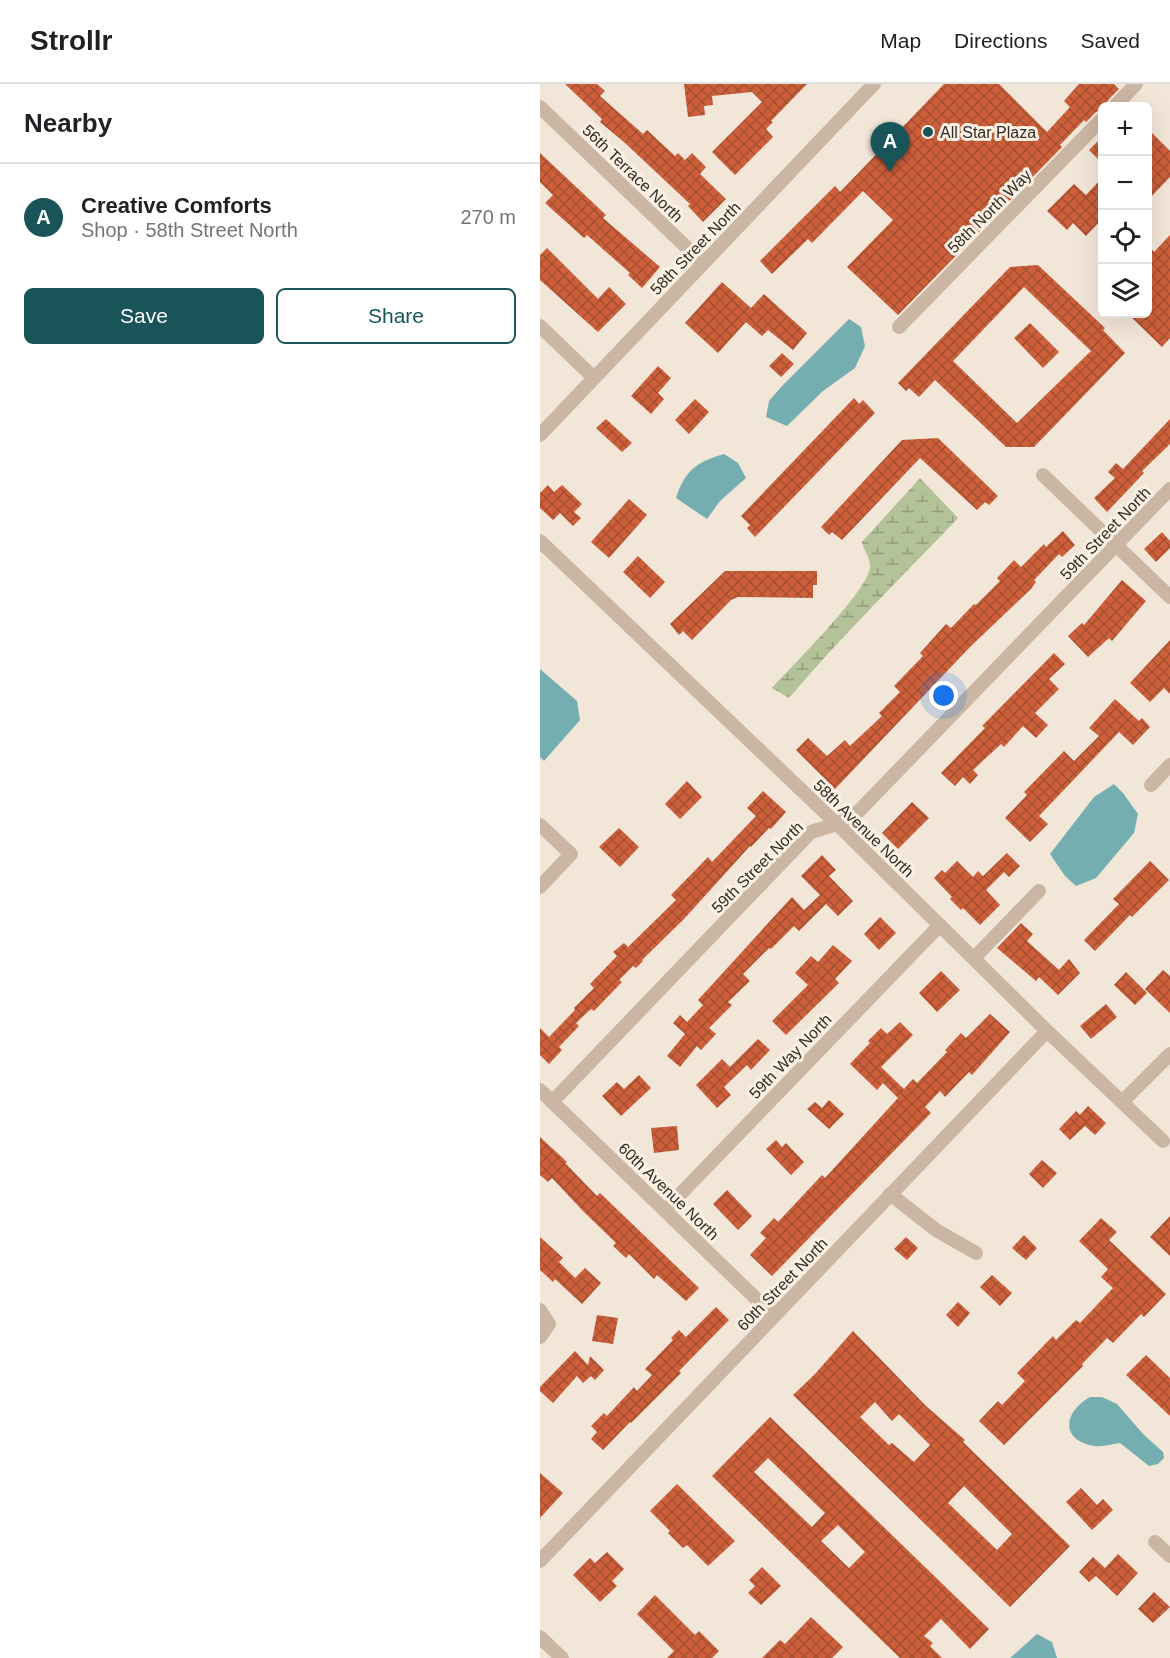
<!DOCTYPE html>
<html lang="en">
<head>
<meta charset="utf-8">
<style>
  :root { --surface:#fff; --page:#f2f2f2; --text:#202124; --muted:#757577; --line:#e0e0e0; --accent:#195459 }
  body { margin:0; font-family:Arial,sans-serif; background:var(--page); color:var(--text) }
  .controls { position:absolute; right:18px; top:18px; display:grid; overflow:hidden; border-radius:9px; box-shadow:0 6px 24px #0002 }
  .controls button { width:54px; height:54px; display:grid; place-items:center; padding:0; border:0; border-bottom:2px solid var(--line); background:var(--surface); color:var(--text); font:30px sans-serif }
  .you { position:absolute; left:404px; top:612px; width:21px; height:21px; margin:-15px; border:4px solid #fff; border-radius:50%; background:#1a73e8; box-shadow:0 0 0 9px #1a73e833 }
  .badge { display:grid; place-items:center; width:39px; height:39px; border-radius:50%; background:var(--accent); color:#fff; font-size:20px; font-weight:700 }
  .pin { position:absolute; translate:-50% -50px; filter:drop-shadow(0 2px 3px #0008) }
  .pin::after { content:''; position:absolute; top:32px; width:21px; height:18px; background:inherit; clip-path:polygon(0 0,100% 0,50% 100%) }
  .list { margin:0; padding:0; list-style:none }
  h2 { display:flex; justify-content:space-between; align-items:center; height:78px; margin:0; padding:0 24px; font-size:26px }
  h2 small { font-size:20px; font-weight:400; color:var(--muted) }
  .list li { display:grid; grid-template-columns:39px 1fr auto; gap:18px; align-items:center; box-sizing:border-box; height:108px; padding:0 24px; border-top:2px solid var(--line) }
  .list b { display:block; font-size:22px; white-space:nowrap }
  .list p { margin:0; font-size:20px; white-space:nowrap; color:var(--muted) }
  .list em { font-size:20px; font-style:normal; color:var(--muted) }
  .actions { display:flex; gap:12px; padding:18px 24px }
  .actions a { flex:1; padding:14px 0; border:2px solid var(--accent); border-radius:9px; text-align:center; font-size:21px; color:var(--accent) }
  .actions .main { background:var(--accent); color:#fff }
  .icon { flex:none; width:33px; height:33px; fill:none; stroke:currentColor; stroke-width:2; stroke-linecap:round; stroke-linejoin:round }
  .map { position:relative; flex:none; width:630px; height:1574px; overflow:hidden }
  header { display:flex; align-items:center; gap:36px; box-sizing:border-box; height:84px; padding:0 30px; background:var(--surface); border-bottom:2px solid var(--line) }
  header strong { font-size:28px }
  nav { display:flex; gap:33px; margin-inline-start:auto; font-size:21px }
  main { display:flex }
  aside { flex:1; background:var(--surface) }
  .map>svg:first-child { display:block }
  .wetland { fill:url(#wetland-marsh) }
  .water { fill:#75aeb1 }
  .building { fill:url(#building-cross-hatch); fill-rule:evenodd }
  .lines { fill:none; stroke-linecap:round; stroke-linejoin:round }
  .minor { stroke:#cbb6a3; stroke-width:14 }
  .poi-dot { fill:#195459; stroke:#faf0e4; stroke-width:2 }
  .labels { text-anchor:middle; stroke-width:6; stroke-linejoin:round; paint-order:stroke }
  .poi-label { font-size:16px; fill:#352b26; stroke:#faf0e4; text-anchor:start }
  .street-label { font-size:16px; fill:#352b26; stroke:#faf0e4 }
</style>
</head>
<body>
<header>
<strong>Strollr</strong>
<nav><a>Map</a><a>Directions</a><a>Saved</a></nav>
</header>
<main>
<aside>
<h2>Nearby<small></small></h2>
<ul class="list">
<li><span class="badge">A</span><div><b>Creative Comforts</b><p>Shop · 58th Street North</p></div><em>270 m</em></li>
</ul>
<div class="actions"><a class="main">Save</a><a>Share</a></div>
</aside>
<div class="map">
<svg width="630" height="1574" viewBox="0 0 630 1574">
  <defs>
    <pattern id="wetland-marsh" width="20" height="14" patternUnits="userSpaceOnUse" patternTransform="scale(1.5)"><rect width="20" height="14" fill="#b3c297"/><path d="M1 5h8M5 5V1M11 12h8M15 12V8" fill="none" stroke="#929e7b"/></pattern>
    <pattern id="building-cross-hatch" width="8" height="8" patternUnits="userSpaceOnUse" patternTransform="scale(1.5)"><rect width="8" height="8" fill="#cd603b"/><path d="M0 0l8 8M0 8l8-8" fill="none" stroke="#a74f31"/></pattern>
  </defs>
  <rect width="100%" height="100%" fill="#f2e6d8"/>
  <path class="wetland" d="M380,394L418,434C361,494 302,551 249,614L232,604C252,582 326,509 330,484C331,474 324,468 322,458Z"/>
  <path class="water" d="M309,235L321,243L325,262L315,284L283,307L247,342L226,333L229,317L242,302Z
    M184,370L198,379L206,394L180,417L167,435L136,414C145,386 157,378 184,370Z
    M0,585L37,617L40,636L4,677L0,673Z
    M574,700L583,709L598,730L594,749L556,794L536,802L525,792L510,770L554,713Z
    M550,1313H562L577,1320L604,1351L623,1368L624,1374L618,1380L609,1382L580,1359C572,1360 563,1363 555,1362C521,1357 522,1329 550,1313Z
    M497,1550L512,1558L517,1574H470Z"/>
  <path class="building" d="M25,0H57L65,7L60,12L103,50L107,46L135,72L138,69L145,76L152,69L166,83L160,90L186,115L163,138L148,122L150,120L85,59L60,38L62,35Z
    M144,0H267L231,37L233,38L226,45L233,53L195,91L172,68L222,18L212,8L172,12L173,21L164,22L165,31L148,33Z
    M404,0H459L507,48L530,23L524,17L539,0H574L579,5L568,16L566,22H562V26L556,28L546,38L544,36L520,61L522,63L358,231L307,183L353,136L323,107L272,159L268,155L232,190L220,177L295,102L300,108Z
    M608,45L630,67V93L608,116Z
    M562,47V79L549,66L562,53L559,51Z
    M0,69L66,131L63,134L120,183L102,204L88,191L90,189L47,151L44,154L5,119L13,111L0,98Z
    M562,94V135L546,152L533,139L527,146L507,127L534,100L546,111Z
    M630,151V254L622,263L588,230H608V161L614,168Z
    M7,164L58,215L69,203L86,220L58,248L0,196V171Z
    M498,181L565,244L563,246L585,269L494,363H466L395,296L379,313L369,304L366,307L358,299L470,183ZM484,203L551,267L477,339L413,277Z
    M182,198L211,224L224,210L267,249L253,266L228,246L222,252L206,238L178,269L145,239Z
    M490,239L519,268L503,284L474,254Z
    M242,269L254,280L241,293L229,282Z
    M118,282L131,294L118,309L124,315L111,330L91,312Z
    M314,314L319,320L323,316L335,329L215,453L207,444L210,441L201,432Z
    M155,315L169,328L149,350L135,336Z
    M66,335L92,359L82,368L56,344Z
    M630,335V360L602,387L604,389L567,428L554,414L575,394L568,388L576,379L583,385Z
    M398,354L458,412L449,421L445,418L437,426L380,374L302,456L292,448L289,451L281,443L362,356Z
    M8,401L14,408L22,401L42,420L34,428L41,434L33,442L20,429L13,436L0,424V409Z
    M89,415L107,431L69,474L51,458Z
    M523,447L535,461L522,473L519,470L494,496L496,498L491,505L430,563L295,705L256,666L268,654L287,672L305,656L310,662L342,632L339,629L360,608L354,602L383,572L380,569L406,540L411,544L434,520L436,521L460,497L457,494L474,476L481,483L504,460L506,463Z
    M622,448L630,457V464L616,478L604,465Z
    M98,472L125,498L110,514L83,488Z
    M185,487H277V501H273V514L198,513L191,516L152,556L143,547L139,551L130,540Z
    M582,496L606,517L572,557L569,554L548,573L528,552L542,539L544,541Z
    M630,556V610L624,604L610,618L590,599Z
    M514,569L525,580L509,595L519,605L495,629L508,641L496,654L483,642L464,663L461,660L433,686L438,691L430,700L423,693L415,702L401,689L445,644L442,642Z
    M575,615L599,637L602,634L610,643L593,661L579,648L499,732L508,740L490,758L465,734L487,711L484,708L524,667L534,677L559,652L549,644Z
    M147,697L162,713L140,735L125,720Z
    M223,707L246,728L231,745L229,744L211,763L210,762L144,835L102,876L103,877L96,884L93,882L79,896L82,898L54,927L51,925L36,939L39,942L19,963L22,966L9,980L0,971V944L9,953L35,926L34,924L54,904L50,900L77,872L73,868L84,859L88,863L136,816L131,811L168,773L172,778L216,732L207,724Z
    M372,718L389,734L358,765L342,749Z
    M79,744L99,763L80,783L59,763Z
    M467,769L480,782L469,793L464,788L446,806L460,821L440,841L423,824L421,826L410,815L412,813L394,794L402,786L405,789L417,777L433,793L438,787L443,792Z
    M282,771L296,786L289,792L313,817L298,832L286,820L259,847L254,842L231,865L229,864L203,890L210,897L188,918L192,921L169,944L176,950L161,966L157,962L140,983L127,972L145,950L133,939L140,931L147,938L163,921L158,916L252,813L264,826L280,811L261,792Z
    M610,777L629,796L592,833L590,831L555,867L544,856L579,820L573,815Z
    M340,833L356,849L339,866L324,850Z
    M481,839L493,850L487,857L519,886L529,875L540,889L518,911L499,893L496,897L457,864Z
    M293,861L312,877L295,895L299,899L246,951L232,937L268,901L255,889L271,872L278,878Z
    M623,886L630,892V929L605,905Z
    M401,887L420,906L397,928L379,909Z
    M586,888L607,909L595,921L574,901Z
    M566,920L577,933L551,955L540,942Z
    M450,930L470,948L432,991L429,988L405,1013L400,1007L385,1023L391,1029L232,1192L210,1171L226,1154L220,1149L234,1134L238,1138L282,1091L285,1094L358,1014L343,999L337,1006L310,980L330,959L328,957L341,944L347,950L360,938L373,951L341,983L364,1005L373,995L377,999L407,968L405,966L421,949L426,954Z
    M218,955L230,966L211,986L207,981L184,1003L191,1011L177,1024L156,1001L182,975L190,983Z
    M99,991L111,1004L81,1032L62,1012L77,998L84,1005Z
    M289,1016L304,1030L289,1045L267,1025L275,1018L282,1024Z
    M548,1022L566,1039L555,1051L545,1042L530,1056L519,1045L536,1027L540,1031Z
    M137,1042L139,1066L114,1069L111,1044Z
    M0,1053L27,1078L25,1079L57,1112L60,1109L159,1204L146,1217L117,1191L114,1195L89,1170L86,1174L73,1162L76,1159L43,1127L12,1094L8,1098L0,1091Z
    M236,1056L242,1063L246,1059L264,1078L251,1091L226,1065Z
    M502,1076L517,1089L503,1104L489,1090Z
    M187,1106L212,1132L198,1146L173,1120Z
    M630,1132V1172L610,1153Z
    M561,1134L577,1148L569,1156L626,1210L604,1233L601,1230L573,1259L567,1254L542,1280L543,1282L464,1361L439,1337L458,1317L462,1321L485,1297L477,1289L513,1252L516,1256L536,1236L540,1239L573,1204L561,1193L568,1185L539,1157Z
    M484,1151L497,1164L486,1176L472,1164Z
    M0,1153L23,1174L19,1178L35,1194L45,1184L61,1199L42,1220L15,1195L13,1198L0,1186Z
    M366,1153L378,1164L367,1176L354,1165Z
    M452,1191L472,1209L460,1222L440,1203Z
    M418,1218L430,1229L418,1243L406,1231Z
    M176,1223L189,1236L139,1287L141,1289L91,1339L90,1338L63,1366L51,1355L57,1348L51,1342L64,1329L67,1332L94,1303L97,1307L112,1291L105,1285L133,1256L131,1254L139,1246L146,1253Z
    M57,1231L78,1234L73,1260L52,1257Z
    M313,1247L386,1322L425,1356L423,1358L530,1462L470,1523L253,1311L274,1291ZM335,1318L352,1337L359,1330L390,1361L374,1378L352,1359L349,1361L320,1333ZM424,1402L472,1450L457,1466L408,1419Z
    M35,1267L48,1281L50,1272L64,1286L55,1296L51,1292L43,1299L37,1292L13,1319L0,1307V1303Z
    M606,1271L630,1294V1332L586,1291Z
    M230,1333L449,1545L430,1565L401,1535L384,1552L393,1559L390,1562L402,1574H360L172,1392ZM228,1374L285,1429L272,1443L214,1388ZM298,1441L325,1468L309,1484L281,1457Z
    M0,1389L23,1409L0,1434Z
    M137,1400L195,1457L168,1482L147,1461L143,1464L128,1449L130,1447L110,1427Z
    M541,1404L557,1421L563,1415L573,1426L552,1446L526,1418Z
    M67,1468L84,1485L72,1497L77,1502L60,1518L33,1491L50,1474L55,1479Z
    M578,1470L598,1489L577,1512L556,1492L549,1498L539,1488L553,1473L565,1484Z
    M222,1483L241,1502L221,1521L208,1509L215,1502L209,1496Z
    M614,1508L630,1523L613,1539L598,1525Z
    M115,1511L155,1551L159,1547L179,1567L172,1574H127L134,1567L97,1530Z
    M271,1533L303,1563L292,1574H222L240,1556L245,1560Z"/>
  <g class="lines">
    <path class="minor" d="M575,22L596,0
      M0,23L163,179
      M0,242L54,294
      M359,243L562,35
      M0,351L334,0
      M503,391L630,513
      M0,457L297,740L507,947L623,1057
      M611,701L630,681
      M0,741L31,770L0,803
      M434,874L499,807
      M0,1006L234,1232
      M12,1018L271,748L297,740L318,728L630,405
      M582,1018L630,970
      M350,1110L396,1146L436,1169
      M125,1126L400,841
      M0,1226L9,1240L0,1253
      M615,1458L630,1472
      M0,1477L507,947
      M0,1553L22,1574"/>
  </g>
  <circle class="poi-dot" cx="388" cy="48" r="6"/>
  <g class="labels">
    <g class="poi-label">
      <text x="400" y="54">All Star Plaza</text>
    </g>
    <g class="street-label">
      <text transform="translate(93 89) rotate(44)" y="6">56th Terrace North</text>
      <text transform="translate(449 127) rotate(-45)" y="6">58th North Way</text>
      <text transform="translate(155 164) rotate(-46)" y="6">58th Street North</text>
      <text transform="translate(565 449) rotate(-46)" y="6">59th Street North</text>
      <text transform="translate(324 744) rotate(44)" y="6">58th Avenue North</text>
      <text transform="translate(217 783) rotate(-45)" y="6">59th Street North</text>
      <text transform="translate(250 972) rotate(-46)" y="6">59th Way North</text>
      <text transform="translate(129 1107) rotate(44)" y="6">60th Avenue North</text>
      <text transform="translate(242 1200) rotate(-46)" y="6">60th Street North</text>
    </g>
  </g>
</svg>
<div class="controls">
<button>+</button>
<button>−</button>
<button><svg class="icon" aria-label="locate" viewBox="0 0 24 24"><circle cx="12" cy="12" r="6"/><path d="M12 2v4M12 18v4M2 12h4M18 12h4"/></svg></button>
<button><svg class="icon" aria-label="layers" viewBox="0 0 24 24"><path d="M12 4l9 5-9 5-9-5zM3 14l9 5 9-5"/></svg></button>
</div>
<div class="you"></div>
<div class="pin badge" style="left:350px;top:88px">A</div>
</div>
</main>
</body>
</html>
